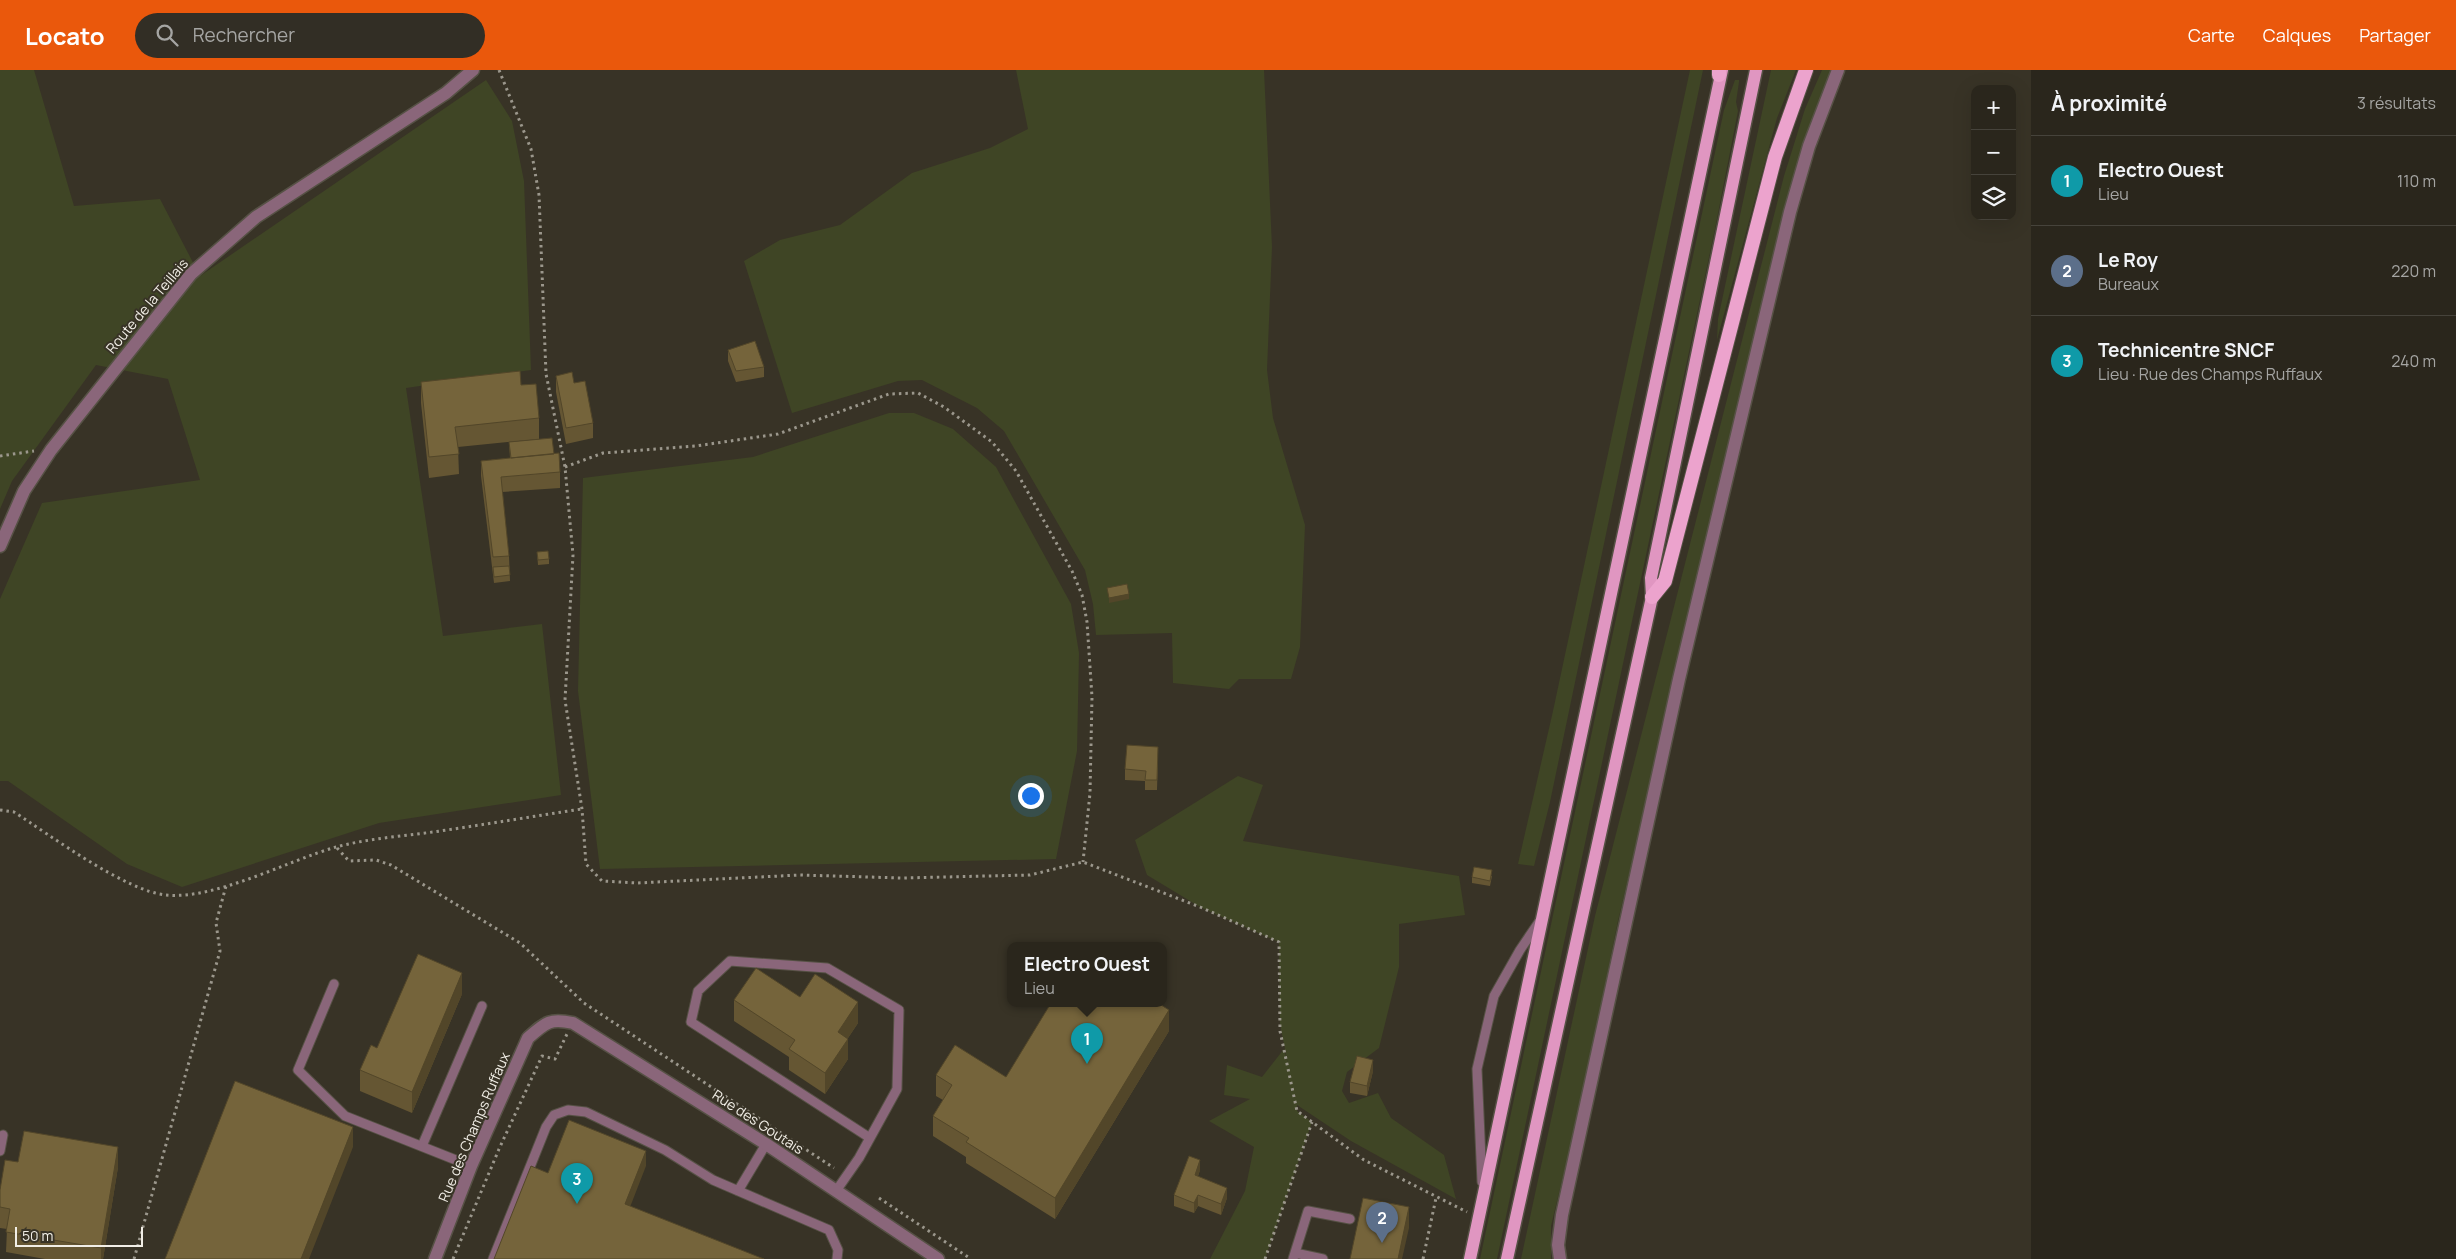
<!DOCTYPE html>
<html lang="fr">
<head>
<meta charset="utf-8">
<style>
  :root { --surface:#2a261c; --page:#322e25; --text:#f1f3f6; --muted:#a5a5a3; --line:#46433b; --accent:#ea580c }
  body { margin:0; font-family:Manrope,sans-serif; background:var(--page); color:var(--text) }
  .controls { position:absolute; right:15px; top:15px; display:grid; overflow:hidden; border-radius:10px; box-shadow:0 5px 20px #0002 }
  .controls button { width:45px; height:45px; display:grid; place-items:center; padding:0; border:0; border-bottom:1px solid var(--line); background:var(--surface); color:var(--text); font:25px sans-serif }
  .scale { position:absolute; left:15px; bottom:12px; width:128px; box-sizing:border-box; padding-left:5px; border:2px solid #f1eee6; border-top:0; font-size:14px; line-height:18px; white-space:nowrap; color:#f1eee6; -webkit-text-stroke:4px #383326; paint-order:stroke }
  .you { position:absolute; left:1030px; top:725px; width:18px; height:18px; margin:-12px; border:4px solid #fff; border-radius:50%; background:#1a73e8; box-shadow:0 0 0 8px #1a73e833 }
  .badge { display:grid; place-items:center; width:32px; height:32px; border-radius:50%; background:var(--accent); color:#fff; font-size:16px; font-weight:700 }
  .pin { position:absolute; translate:-50% -41px; filter:drop-shadow(0 1px 2px #0008) }
  .pin::after { content:''; position:absolute; top:26px; width:18px; height:15px; background:inherit; clip-path:polygon(0 0,100% 0,50% 100%) }
  .popup { position:absolute; left:1007px; top:872px; width:160px; height:65px; box-sizing:border-box; display:grid; place-content:center; border-radius:10px; background:var(--surface); filter:drop-shadow(0 1px 4px #0005); font-size:16px; white-space:nowrap; color:var(--muted) }
  .popup b { font-size:19px; color:var(--text) }
  .popup::after { content:''; position:absolute; left:50%; top:100%; margin-left:-10px; border:10px solid transparent; border-top-color:var(--surface) }
  .list { margin:0; padding:0; list-style:none }
  h2 { display:flex; justify-content:space-between; align-items:center; height:65px; margin:0; padding:0 20px; font-size:21px }
  h2 small { font-size:16px; font-weight:400; color:var(--muted) }
  .list li { display:grid; grid-template-columns:32px 1fr auto; gap:15px; align-items:center; box-sizing:border-box; height:90px; padding:0 20px; border-top:1px solid var(--line) }
  .list b { display:block; font-size:19px; white-space:nowrap }
  .list p { margin:0; font-size:16px; white-space:nowrap; color:var(--muted) }
  .list em { font-size:16px; font-style:normal; color:var(--muted) }
  .icon { flex:none; width:28px; height:28px; fill:none; stroke:currentColor; stroke-width:2; stroke-linecap:round; stroke-linejoin:round }
  .map { position:relative; flex:none; width:2031px; height:1189px; overflow:hidden }
  header { display:flex; align-items:center; gap:30px; box-sizing:border-box; height:70px; padding:0 25px; background:var(--accent); color:#fff }
  header strong { font-size:24px }
  nav { display:flex; gap:28px; margin-inline-start:auto; font-size:18px }
  .search { width:350px; height:45px; background:var(--page); display:flex; align-items:center; gap:12px; box-sizing:border-box; padding:0 18px; border-radius:28px; color:var(--muted); font-size:19px }
  main { display:flex }
  aside { flex:1; background:var(--surface) }
  .map>svg:first-child { display:block }
  .green { fill:#3f4525 }
  .lines { fill:none; stroke-linecap:round; stroke-linejoin:round }
  .service-casing { stroke:#565145; stroke-width:11 }
  .minor-casing { stroke:#565145; stroke-width:15 }
  .primary-casing { stroke:#565145; stroke-width:15 }
  .trunk-casing { stroke:#565145; stroke-width:16 }
  .path { stroke:#9b978c; stroke-width:3; stroke-dasharray:2.5 4; stroke-linecap:butt }
  .service { stroke:#8a667a; stroke-width:9 }
  .minor { stroke:#8a667a; stroke-width:12 }
  .primary { stroke:#e096c1; stroke-width:12 }
  .trunk { stroke:#eca3cd; stroke-width:14 }
  .wall { fill:#655633 }
  .shaded-wall { fill:#524629 }
  .building { fill:#75643b; stroke:#524629 }
  .labels { text-anchor:middle; stroke-width:4; stroke-linejoin:round; paint-order:stroke }
  .street-label { font-size:14px; fill:#f1eee6; stroke:#383326 }
</style>
</head>
<body>
<header>
<strong>Locato</strong>
<div class="search"><svg class="icon" aria-label="search" viewBox="0 0 24 24"><circle cx="10" cy="10" r="6"/><path d="M15 15l6 6"/></svg>Rechercher</div>
<nav><a>Carte</a><a>Calques</a><a>Partager</a></nav>
</header>
<main>
<div class="map">
<svg width="2031" height="1189" viewBox="0 0 2031 1189">
  <rect width="100%" height="100%" fill="#383326"/>
  <path class="green" d="M0,0H34L74,136L160,129L200,206L486,10L512,51L524,111L531,300L406,318L443,566L542,554L561,725L379,753L182,817L127,794L8,711H0V529L42,433L200,410L168,309L96,295L12,411L0,439Z
    M1016,0H1264L1272,177L1267,300L1273,348L1305,455L1300,577L1291,609H1239L1229,619L1173,613L1172,563L1096,565L1093,534L1085,500L1004,361L977,338L922,310L898,311L792,343L744,191L780,170L840,155L912,103L990,78L1028,59Z
    M1690,0H1703L1550,732L1534,796L1518,794L1553,641Z
    M1771,0H1796L1777,48L1717,270L1718,249L1725,216Z
    M1822,0H1831L1815,43L1794,108L1618,851L1580,1037L1551,1156V1189H1521L1595,846L1784,106L1805,39Z
    M1735,10H1739V12L1736,32L1738,41L1715,159L1497,1189H1480L1724,40Z
    M889,343H914L953,359L996,397L1071,534L1079,583L1077,681L1056,789L600,799L578,621L583,408L753,387Z
    M1238,706L1263,715L1243,771L1459,806L1465,845L1399,854V897L1379,978L1347,1002L1342,1021L1349,1033L1378,1023L1391,1048L1444,1085L1456,1129L1351,1071L1297,1035V1041L1312,1052L1265,1189H1210L1245,1121L1254,1077L1209,1051L1250,1029L1224,1025L1227,995L1262,1007L1284,979L1288,994L1280,954L1279,872L1200,837L1147,805L1135,770Z"/>
  <g class="lines">
    <defs>
      <path id="service" d="M334,914L298,1000L345,1046L471,1096
        M0,1067L3,1065L0,1081
        M422,1076L482,936
        M1482,1112L1477,999L1494,926L1520,880L1539,852
        M738,1121L766,1074
        M836,1121L859,1088L897,1019L899,940L827,898L730,891L698,921L691,952L870,1068
        M1295,1183L1323,1189
        M493,1189L546,1057L554,1045L568,1040L586,1042L665,1080L713,1110L829,1160L838,1180L837,1189
        M1293,1189L1308,1141L1350,1149"/>
      <path id="minor" d="M0,476L24,421L51,380L191,204L256,147L446,23L473,0
        M435,1189L471,1096L528,968C546,952 550,948 573,953L766,1074L938,1189
        M1560,1189L1558,1175L1562,1145L1679,609L1790,142L1809,76L1838,0"/>
      <path id="primary" d="M1470,1189L1722,0
        M1507,1189L1652,527L1651,508L1756,0"/>
      <path id="trunk" d="M1719,0V5
        M1652,527L1665,511L1775,87L1806,0"/>
    </defs>
    <use href="#service" class="service-casing"/>
    <use href="#minor" class="minor-casing"/>
    <use href="#primary" class="primary-casing"/>
    <use href="#trunk" class="trunk-casing"/>
    <path class="path" d="M499,0L531,79L539,125L546,304L565,397L573,485L565,630L582,739L586,794L602,811L637,813L800,805L902,808L1030,805L1083,792L1200,837L1279,872L1280,961L1297,1041L1364,1090L1467,1142
      M0,386L34,381
      M565,397L603,383L696,376L778,364L889,324L918,323L944,337L992,372L1016,401L1072,501L1082,525L1087,552L1092,627L1090,723L1083,792
      M0,740L14,742C50,765 125,821 166,825C215,830 287,791 336,777C370,768 406,766 440,761C488,754 535,746 582,739
      M337,778L349,791L376,790L391,795L520,873L584,933L834,1098
      M879,1128L971,1189
      M134,1189L220,881L216,853L226,816
      M453,1189L499,1079L542,986L555,989L567,964
      M1265,1189L1312,1052
      M1423,1189L1436,1128"/>
    <use href="#service" class="service"/>
    <use href="#minor" class="minor"/>
    <use href="#primary" class="primary"/>
    <use href="#trunk" class="trunk"/>
  </g>
  <path class="wall" d="M728,280L764,297V307L736,312L728,291Z
    M556,306L574,313L593,353V368L566,374L556,322Z
    M421,312L521,315L539,348V369L458,377L459,404L429,408L421,333Z
    M509,372L554,384L560,402V418L502,422L509,486L510,511L494,513L481,406V391L510,388Z
    M537,482L549,489V494L538,495Z
    M1158,687L1157,720H1145V711L1125,710V699Z
    M1492,806L1490,816L1472,813V807Z
    M462,924L412,1043L360,1021V1000Z
    M800,927L858,953L848,968V989L825,1024L789,1000V987L734,951V930Z
    M1169,961L1055,1149L966,1093V1087L933,1066V1046L943,1030L936,1026V1005L1006,1007Z
    M1373,1001L1367,1026L1350,1023V1012Z
    M18,1092L118,1097L103,1189H45L6,1182L7,1159L0,1158V1120Z
    M1200,1100L1198,1106L1227,1128L1221,1145L1198,1136L1194,1143L1174,1136V1125Z"/>
  <path class="shaded-wall" d="M1129,524V529L1109,533V528Z
    M462,903V924L412,1043V1022Z
    M858,932V953L838,983V962Z
    M1169,940V961L1055,1149V1128Z
    M848,969V989L825,1024V1003Z
    M1373,990V1001L1367,1026V1016Z
    M353,1057V1077L309,1189H301Z
    M118,1077V1097L103,1189H101V1178Z
    M646,1081V1096L625,1150V1134Z
    M1200,1090V1100L1195,1116V1105Z
    M1227,1118V1128L1221,1145V1134Z
    M1198,1125V1136L1194,1143V1133Z
    M1409,1137V1158L1402,1189H1398Z"/>
  <path class="building" d="M755,271L764,297L736,301L728,280Z
    M520,301L521,315L536,314L539,348L455,357L459,384L429,387L421,312Z
    M572,302L574,313L585,311L593,353L566,358L556,306Z
    M552,368L554,384L511,388L509,372Z
    M559,383L560,402L501,407L509,486L493,487L481,391Z
    M548,481L549,489L538,490L537,482Z
    M509,496L510,505L494,507L493,497Z
    M1127,514L1129,524L1109,528L1107,518Z
    M1127,675L1158,677L1157,710H1145L1146,701L1125,699Z
    M1474,797L1492,800L1490,811L1472,807Z
    M418,884L462,903L412,1022L360,1000L371,975L377,978Z
    M756,898L800,927L815,904L858,932L838,962L848,969L825,1003L789,979L795,970L734,930Z
    M1051,933H1158L1169,940L1055,1128L966,1072L969,1068L933,1046L952,1015L936,1005L955,975L1006,1007Z
    M1357,986L1373,990L1367,1016L1350,1012Z
    M235,1011L353,1057L301,1189H165Z
    M569,1050L646,1081L625,1134L764,1189H494L531,1096L548,1103Z
    M24,1061L118,1077L101,1178L6,1162L10,1139L0,1137V1120L5,1090L18,1092Z
    M1189,1086L1200,1090L1195,1105L1227,1118L1221,1134L1198,1125L1194,1133L1174,1125Z
    M1363,1128L1409,1137L1398,1189H1350Z"/>
  <g class="labels">
    <g class="street-label">
      <text transform="translate(147 236) rotate(-50)" y="5">Route de la Teillais</text>
      <text transform="translate(758 1052) rotate(33)" y="5">Rue des Goutais</text>
      <text transform="translate(474 1057) rotate(-67)" y="5">Rue des Champs Ruffaux</text>
    </g>
  </g>
</svg>
<div class="controls">
<button>+</button>
<button>−</button>
<button><svg class="icon" aria-label="layers" viewBox="0 0 24 24"><path d="M12 4l9 5-9 5-9-5zM3 14l9 5 9-5"/></svg></button>
</div>
<div class="scale">50 m</div>
<div class="you"></div>
<div class="pin badge" style="left:1087px;top:994px;background:#0f9aa8">1</div>
<div class="popup"><b>Electro Ouest</b>Lieu</div>
<div class="pin badge" style="left:1382px;top:1173px;background:#5c6f8a">2</div>
<div class="pin badge" style="left:577px;top:1134px;background:#0f9aa8">3</div>
</div>
<aside>
<h2>À proximité<small>3 résultats</small></h2>
<ul class="list">
<li><span class="badge" style="background:#0f9aa8">1</span><div><b>Electro Ouest</b><p>Lieu</p></div><em>110 m</em></li>
<li><span class="badge" style="background:#5c6f8a">2</span><div><b>Le Roy</b><p>Bureaux</p></div><em>220 m</em></li>
<li><span class="badge" style="background:#0f9aa8">3</span><div><b>Technicentre SNCF</b><p>Lieu · Rue des Champs Ruffaux</p></div><em>240 m</em></li>
</ul>
</aside>
</main>
</body>
</html>
